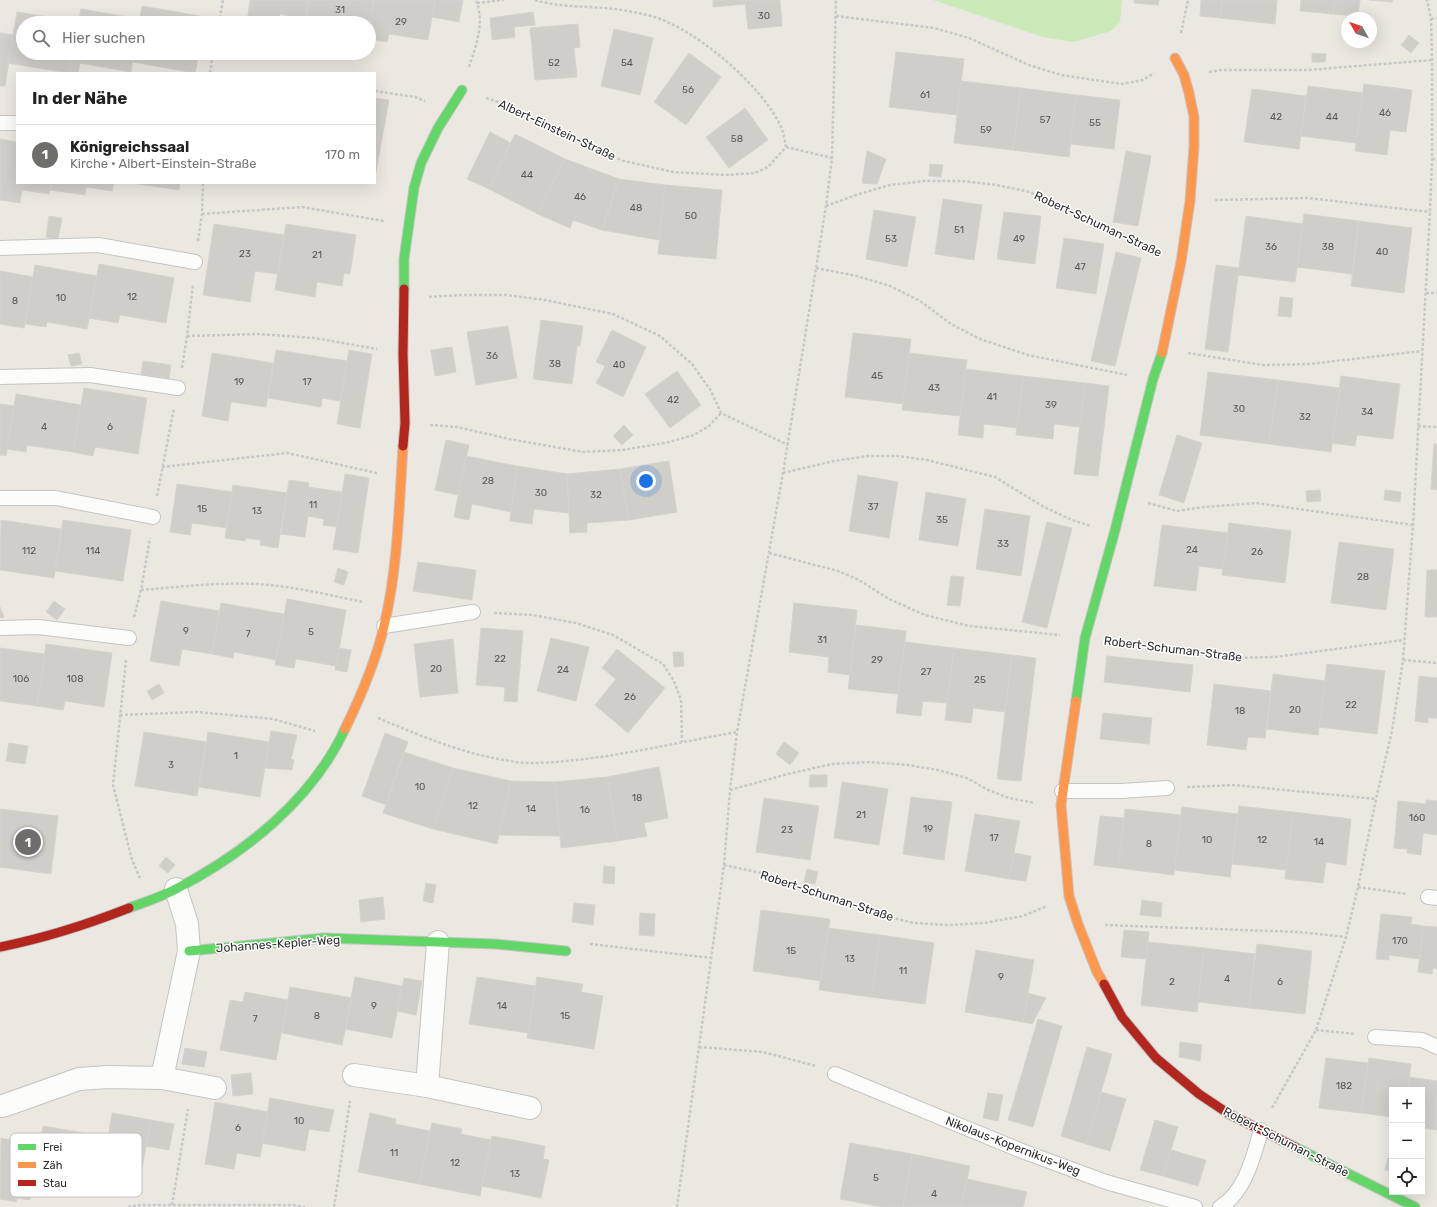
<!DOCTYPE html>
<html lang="de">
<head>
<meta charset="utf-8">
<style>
  :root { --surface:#fff; --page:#f2f2f2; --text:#222; --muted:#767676; --line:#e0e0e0; --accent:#706e6c }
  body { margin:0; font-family:Rubik,sans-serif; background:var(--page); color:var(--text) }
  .controls { position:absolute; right:12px; bottom:12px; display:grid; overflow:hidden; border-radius:0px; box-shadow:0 4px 16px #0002 }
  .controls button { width:36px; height:36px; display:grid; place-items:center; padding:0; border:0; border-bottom:1px solid var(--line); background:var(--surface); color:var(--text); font:20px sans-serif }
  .compass { position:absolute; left:1341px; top:12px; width:36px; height:36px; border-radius:50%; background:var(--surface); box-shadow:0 4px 16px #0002; rotate:310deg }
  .you { position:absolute; left:646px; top:481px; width:14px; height:14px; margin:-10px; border:3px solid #fff; border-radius:50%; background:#1a73e8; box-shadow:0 0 0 6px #1a73e833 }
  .badge { display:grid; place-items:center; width:26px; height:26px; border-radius:50%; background:var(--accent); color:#fff; font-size:13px; font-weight:700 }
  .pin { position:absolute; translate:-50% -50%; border:2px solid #fff; box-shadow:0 1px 4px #0006 }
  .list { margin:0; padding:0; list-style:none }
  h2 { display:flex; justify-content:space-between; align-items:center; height:52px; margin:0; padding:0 16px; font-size:17px }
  h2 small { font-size:13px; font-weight:400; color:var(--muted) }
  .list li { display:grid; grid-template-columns:26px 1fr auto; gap:12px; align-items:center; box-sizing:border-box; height:60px; padding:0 16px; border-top:1px solid var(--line) }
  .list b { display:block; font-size:15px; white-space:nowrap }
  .list p { margin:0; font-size:13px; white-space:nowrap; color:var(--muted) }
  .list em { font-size:13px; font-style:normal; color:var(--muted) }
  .icon { flex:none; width:22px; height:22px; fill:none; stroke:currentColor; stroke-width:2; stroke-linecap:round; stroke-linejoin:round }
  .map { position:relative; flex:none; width:1437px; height:1207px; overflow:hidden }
  .search { position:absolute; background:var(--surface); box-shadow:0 4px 16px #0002; left:16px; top:16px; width:360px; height:44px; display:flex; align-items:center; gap:10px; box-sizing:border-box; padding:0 14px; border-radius:22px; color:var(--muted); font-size:15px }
  .panel { position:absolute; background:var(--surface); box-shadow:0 4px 16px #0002; left:16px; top:72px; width:360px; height:112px; border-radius:0px }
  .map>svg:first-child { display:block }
  .green { fill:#cbe9b9 }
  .building { fill:#d0cec9; stroke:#d6d3ce }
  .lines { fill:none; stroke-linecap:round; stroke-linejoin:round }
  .lane-casing { stroke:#c4c4c3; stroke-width:16 }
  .street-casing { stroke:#c4c4c3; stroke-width:24 }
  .fast-casing { stroke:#c4c4c3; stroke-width:11 }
  .slow-casing { stroke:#c4c4c3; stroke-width:11 }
  .jam-casing { stroke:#c4c4c3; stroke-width:11 }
  .path { stroke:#c8c8c8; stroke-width:2.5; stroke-dasharray:3 2; stroke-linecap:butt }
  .lane { stroke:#fcfcfb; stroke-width:14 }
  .street { stroke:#fcfcfb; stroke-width:22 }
  .fast { stroke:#63d668; stroke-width:9 }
  .slow { stroke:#ff974d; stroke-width:9 }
  .jam { stroke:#b3261e; stroke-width:9 }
  .labels { text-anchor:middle; stroke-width:3; stroke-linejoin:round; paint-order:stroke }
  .number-label { font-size:10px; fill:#585756 }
  .street-label { font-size:12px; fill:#2d2d2d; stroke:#fff }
  .key { fill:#fff; stroke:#c0c0c0; stroke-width:1 }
  .key-label { font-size:11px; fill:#2d2d2d }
</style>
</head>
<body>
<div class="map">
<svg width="1437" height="1207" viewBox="0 0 1437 1207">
  <rect width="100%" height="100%" fill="#ebe8e2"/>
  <path class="green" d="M933,0H1122L1120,22L1111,31L1074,42L1043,37Z"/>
  <path class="building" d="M250,0H309L306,19L280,14L279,23H247Z
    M309,0H374L369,25V23H358L338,19L337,23H305Z
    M374,0H435L428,40L389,34L387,42L369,39V27Z
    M435,0H463L459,22L432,17Z
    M713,0H745L746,4L713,7Z
    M745,0H780L782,26L748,29Z
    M1134,0H1159L1158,5L1134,3Z
    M1201,0H1222L1220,18L1200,16Z
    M1222,0H1277L1275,24L1220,18Z
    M1301,0H1335L1333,14L1300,11Z
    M1335,0H1360L1358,16L1333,14Z
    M1369,0H1393L1392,2Z
    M142,6L205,17L204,23H139Z
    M81,9L140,19L139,23H78Z
    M17,12L78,22L23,23V53H73L69,73L8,63Z
    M533,12L535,25L514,27L515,37L492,40L490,18Z
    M578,24L580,47L574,48L577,77L535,80L530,28Z
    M614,29L653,38L640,95L601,86Z
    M0,33L13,35L5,86H0Z
    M1409,35L1419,43L1411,53L1401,45Z
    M896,52L964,59L957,115L889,107Z
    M73,53H134L131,72L80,63L78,73H69Z
    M134,53H199L195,73L133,62Z
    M689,53L721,77L686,125L654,102Z
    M1312,53L1326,54L1325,62H1312Z
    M961,81L1021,88L1013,150L954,143Z
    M1364,84L1412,90L1406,132L1390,130L1387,155L1355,151Z
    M1308,86L1363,93L1356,143L1301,136Z
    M1021,88L1076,95L1069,157L1013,150Z
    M1252,89L1306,96L1299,149L1244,142Z
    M1076,95L1120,100L1114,149L1070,144Z
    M375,98L389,100L376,172H375Z
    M745,108L768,140L729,168L706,137Z
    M490,132L511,143L489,189L467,179Z
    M515,134L565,159L538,214L489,189Z
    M0,139L17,142V183H51L49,194L22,190L20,203L0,200Z
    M867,151L886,159L877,184L862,183Z
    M1126,151L1151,156L1138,226L1113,222Z
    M565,159L619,179L602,230L573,220L570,228L538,214Z
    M930,164L943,165L941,177L929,176Z
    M619,179L665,185L659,240L602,230Z
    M51,183H114L112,191L86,187L85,195L50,190Z
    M132,183H180L179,190Z
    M665,185L722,190L716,259L658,254Z
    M943,199L982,205L974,260L935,254Z
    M874,210L916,217L907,267L866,259Z
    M1004,212L1041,216L1035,264L997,259Z
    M1304,214L1359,221L1352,274L1297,267Z
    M49,216L62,218L58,239L46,237Z
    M1246,216L1303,224L1295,282L1238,275Z
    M1359,221L1412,228L1404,293L1351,286Z
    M214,224L284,235L277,274L255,271L250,302L203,295Z
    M286,224L356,235L350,274L344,273L342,286L317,282L315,297L275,290Z
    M1064,238L1104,244L1096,294L1056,288Z
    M1116,252L1141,258L1115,366L1091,361Z
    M99,264L174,278L166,323L120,315L118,323L89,318Z
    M35,265L97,276L87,329L47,322L46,327L25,324Z
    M1216,265L1239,268L1228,352L1205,349Z
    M0,271L33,277L24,328L0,324Z
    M1280,297L1293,298L1291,317L1278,316Z
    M541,320L583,326L580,346H577L572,384L533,379Z
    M508,326L517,378L476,385L467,332Z
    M612,330L646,347L623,397L596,383L605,366L596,362Z
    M853,333L911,339L903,404L845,397Z
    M452,347L456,372L435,376L431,350Z
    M276,350L347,361L340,401L322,398L321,407L268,398Z
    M349,350L372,354L360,428L337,424Z
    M79,353L82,364L71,366L68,355Z
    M212,353L273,363L266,407L231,402L228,421L202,416Z
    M909,353L967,360L960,416L902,410Z
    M143,361L171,365L169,378L141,374Z
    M966,369L1023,376L1017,428L984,424L983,438L958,435Z
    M677,371L701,405L670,428L645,394Z
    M1208,372L1278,380L1269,444L1200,435Z
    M1023,376L1085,383L1080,427L1054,424L1053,439L1016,435Z
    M1341,376L1400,384L1393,439L1357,435L1355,446L1332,443Z
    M1278,380L1340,388L1331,452L1269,444Z
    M1085,383L1109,386L1098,476L1074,474Z
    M84,388L147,398L138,454L95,447L93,456L73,452Z
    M16,394L81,405L73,452L27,445L26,452L7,449Z
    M0,404L14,406L6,456L0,455Z
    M624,425L633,435L622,445L613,436Z
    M1177,435L1202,443L1184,503L1159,495Z
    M446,440L469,445L458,495L435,490Z
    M1434,444H1437V490L1431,489Z
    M466,456L517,466L511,512L472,504L469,520L454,517Z
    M669,461L677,512L629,520L620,469Z
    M517,466L567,474L569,513L534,509L532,524L510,521Z
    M620,469L629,520L587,523V532L570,533L567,474Z
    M345,474L369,478L358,553L333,549Z
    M858,475L898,482L889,538L849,531Z
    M289,480L309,483L308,487L342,492L337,527L323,525L324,519L308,516L305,537L281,534Z
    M177,484L232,492L227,528L192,523L190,535L170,532Z
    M233,485L287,493L278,548L260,545L261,540L245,538V541L225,538Z
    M1320,490L1321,501L1307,502L1306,491Z
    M1385,490L1401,492L1400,502L1384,500Z
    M926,492L966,499L958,546L919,540Z
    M985,509L1030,516L1021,576L976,569Z
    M1,520L61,529L54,578L0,570Z
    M63,520L131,530L123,581L55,571Z
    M1047,522L1072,528L1047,628L1022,622Z
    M1229,523L1291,531L1285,583L1222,575Z
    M1162,525L1228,533L1223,569L1199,566L1196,591L1154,586Z
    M1339,542L1394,549L1386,610L1331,603Z
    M418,562L476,570L472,600L413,591Z
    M338,568L348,572L344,585L334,582Z
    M1427,570H1437V617H1425Z
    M951,576L964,577L960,606L947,605Z
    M287,599L346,610L336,666L296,659L294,668L275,665Z
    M54,601L65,609L57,620L46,612Z
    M161,601L219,611L212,654L182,649L179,666L150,661Z
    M221,603L284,614L276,660L234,652L233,658L212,654Z
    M794,603L857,610L850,675L828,672L829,657L789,652Z
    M0,607L4,617L0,618Z
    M856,625L906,631L898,694L848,689Z
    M481,628L523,631L517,702L504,701L505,687L476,685Z
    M551,638L589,647L576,701L537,691Z
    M453,639L458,693L420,697L414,644Z
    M905,642L954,648L947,703L923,701L921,716L896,713Z
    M46,644L112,653L104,707L65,701L63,710L37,706Z
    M0,648L45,654L37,706L0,701Z
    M339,648L351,650L347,672L335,670Z
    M954,648L1012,655L1005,712L973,708L971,723L945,720Z
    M617,649L665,688L628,733L595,705L616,679L602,668Z
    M673,652H683L684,666L674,667Z
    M1012,655L1036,658L1021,781L997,779Z
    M1107,656L1193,665L1190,692L1104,682Z
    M1327,664L1385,671L1377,734L1319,727Z
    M1273,674L1325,681L1318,735L1267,729Z
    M1419,676L1437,678V718H1428V723L1415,721Z
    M159,684L164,693L152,700L147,691Z
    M1214,684L1271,691L1265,738L1248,737L1246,750L1207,745Z
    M1103,713L1152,718L1149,744L1100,739Z
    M271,731L297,735L291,759L294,760L292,770L265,768Z
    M144,732L206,742L197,796L135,786Z
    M208,732L269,742L260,797L199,787Z
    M385,733L408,742L404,752L386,805L362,796Z
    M784,742L799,753L790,765L776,754Z
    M9,743L28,746L25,764L6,761Z
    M404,752L453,768L433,829L383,813Z
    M659,767L668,818L644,823L647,836L618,841L607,777Z
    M453,768L511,781L497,844L433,829Z
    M810,775H827V787H809Z
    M607,777L618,841L561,848L555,782Z
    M511,781L555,782L560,836L499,835Z
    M842,782L888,789L879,845L834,838Z
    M911,797L952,802L944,860L903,854Z
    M764,798L819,806L810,860L756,852Z
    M1426,800L1437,801V835L1423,833L1421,855L1407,853V849L1394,848L1398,801L1426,804Z
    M1239,806L1293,812L1286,870L1232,864Z
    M1182,807L1238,814L1230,877L1174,870Z
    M0,809L58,816L51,874L0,867Z
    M1125,809L1181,815L1174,875L1118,868Z
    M1293,812L1351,819L1346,865L1326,862L1323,883L1285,879Z
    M975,814L1020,821L1009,879L965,871Z
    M1100,816L1124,818L1118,868L1094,865Z
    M1014,853L1031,856L1026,881L1009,879Z
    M166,857L175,865L168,873L159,866Z
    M604,866L615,867L614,884L603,883Z
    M807,869L818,872L815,884L804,882Z
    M426,883L436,885L433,903L423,901Z
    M383,897L385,919L361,922L359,900Z
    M1142,900L1162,903L1161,917L1140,915Z
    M574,903L595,905L593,925L572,922Z
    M761,910L830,919L821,981L753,971Z
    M640,913L655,914L654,936L639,935Z
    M1381,914L1412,917L1411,924L1423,926L1420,959L1389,955V960L1376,959Z
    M1423,926L1437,927V969L1433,968L1432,974L1418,972Z
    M828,928L880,935L871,997L819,990Z
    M1124,930L1149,932L1146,959L1121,957Z
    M880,935L934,943L925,1004L871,997Z
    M1148,942L1204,948L1197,1012L1141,1005Z
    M1257,944L1312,951L1305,1014L1249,1008Z
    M1204,948L1255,954L1249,1008L1198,1002Z
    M976,950L1034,960L1023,1022L965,1012Z
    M355,977L402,986L392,1038L345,1029Z
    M477,977L536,986L528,1033L469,1024Z
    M537,977L583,984L581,992L603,996L594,1049L527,1038Z
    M404,978L422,981L416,1015L397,1011Z
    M290,987L352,998L342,1045L282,1033Z
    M245,992L288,1000L276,1060L220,1050L230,1000L243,1002Z
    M1028,993L1046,998L1032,1024L1023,1022Z
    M1038,1019L1062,1026L1033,1127L1008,1120Z
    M1180,1042L1202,1045L1200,1061L1179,1057Z
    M1087,1047L1112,1054L1086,1144L1061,1136Z
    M185,1048L207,1052L204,1067L182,1064Z
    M1326,1058L1368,1063L1361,1113L1319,1108Z
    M1369,1058L1411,1064L1408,1090H1392V1117L1361,1113Z
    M251,1073L253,1094L233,1096L231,1075Z
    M1409,1077L1437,1081V1130L1422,1128V1090H1408Z
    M1101,1092L1126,1099L1110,1151L1086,1144Z
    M988,1093L1003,1095L998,1121L983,1118Z
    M270,1098L334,1110L329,1132L309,1129L305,1151L262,1143Z
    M215,1102L268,1112L260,1157L237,1153L234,1169L205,1164Z
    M112,1113L151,1120L142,1169L104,1162Z
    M370,1113L396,1119L395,1124L430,1131L419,1184L358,1172Z
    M151,1120L174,1124L169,1150L146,1146Z
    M1155,1120L1178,1127L1163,1176L1140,1170Z
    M432,1123L462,1129L461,1134L491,1140L480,1196L419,1184Z
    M43,1126L108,1137L99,1187L69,1182L67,1189L33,1183Z
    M492,1136L545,1146L543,1159L549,1160L541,1198L482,1186Z
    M1,1138L21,1142L20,1152L38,1155L30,1200L17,1198L16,1202L0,1199Z
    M850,1143L912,1154L903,1207H882L840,1199Z
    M1171,1150L1206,1160L1198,1186L1163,1176Z
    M912,1154L970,1166L961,1207H903Z
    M1388,1158L1392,1159V1171L1385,1170Z
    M967,1179L1027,1192L1023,1207H961Z"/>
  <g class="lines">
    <defs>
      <path id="lane" d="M0,123H17
        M0,248L98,245L195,262
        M0,377L90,375L178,388
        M0,498H56L153,517
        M384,626L473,612
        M0,628L38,627L129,638
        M1062,791H1121L1167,788
        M1428,897L1437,898
        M1375,1037L1422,1040L1437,1047
        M835,1074L1022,1151L1106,1182L1195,1207
        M1220,1207C1245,1193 1254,1155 1261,1130"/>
      <path id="street" d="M354,1075L427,1086L530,1108
        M162,1078L189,951L187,924L176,889
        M427,1086L438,942
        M3,1106L79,1079L107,1077L162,1078L215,1088"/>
      <path id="fast" d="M404,289V259L414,188L421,163L438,128L462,90
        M1076,701L1085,638L1114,534L1153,379L1162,353
        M129,908C145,902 161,897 176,889C245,853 312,800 345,729
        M189,951L324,938L495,944L566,951
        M1295,1147L1415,1207"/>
      <path id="slow" d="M1162,353L1181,262L1190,201L1194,147V117L1189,93L1184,75L1175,58
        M1076,701L1061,805L1069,896L1078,924L1097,972L1104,984
        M345,729C361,696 376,661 384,626C398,568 399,506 403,446"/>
      <path id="jam" d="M403,446L405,423L403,354L404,289
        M0,947C45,938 86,925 129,908
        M1104,984L1122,1017L1156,1058L1199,1094L1229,1114L1295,1147"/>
    </defs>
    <use href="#lane" class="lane-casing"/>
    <use href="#street" class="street-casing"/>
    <use href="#fast" class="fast-casing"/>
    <use href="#slow" class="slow-casing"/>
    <use href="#jam" class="jam-casing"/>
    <path class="path" d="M535,0C557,7 581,6 604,8C617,9 630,11 643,14C689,22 764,86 782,129C784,135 785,141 786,147
      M477,3L504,0
      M836,16L934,28L969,38L1029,65L1061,75L1122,84L1143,80L1154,73
      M1431,19L1437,18
      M219,23L223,0
      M1181,33L1188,0
      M469,67C476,45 485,24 476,0
      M1209,72L1221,70H1308L1432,60
      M210,73L213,53
      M375,91L415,97L425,101
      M486,98L501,103L593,149L624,161L673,172L726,175L755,173L768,167L786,147
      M786,147L832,158
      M1432,159H1437
      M1215,200L1308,198L1430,212
      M826,206L856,195L890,185L925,181H962L997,185L1030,192L1158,252
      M202,214L302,207L384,221
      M198,241L202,214L203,183
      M816,268L857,276L890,286L920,301L951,324L980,339L1028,355L1127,375
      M1426,293H1437
      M429,297L460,295H506L545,300L613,314L660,336L692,364L711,391L721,413L788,445
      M187,336L258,334L314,338L377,349
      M1188,353L1263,365L1310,364L1422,351
      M182,368L187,336L193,284
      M430,425L457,427L509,439L583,452L622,450L665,443L694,435L709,426L721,413
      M1418,426L1437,427
      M162,467L287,453L377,473
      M783,473L834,461L868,456H898L927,460L995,477L1044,507L1072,520L1091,526
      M157,496L174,408
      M1148,503L1177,511L1204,507L1256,503L1413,525
      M769,553L838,571L859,580L889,599L925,615L969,626L1060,635
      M141,590C179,587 219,582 257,584C293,586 328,595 363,602
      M494,613L532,615L576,623L613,635L663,664L674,681L681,700L682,742
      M134,617L141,590L150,538
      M1111,641L1233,658L1275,657L1404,640
      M126,660L113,785L132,860L140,878
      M1403,660L1437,663
      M120,715L197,712L273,719L315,731
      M378,718C421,736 463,754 510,761C531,765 555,762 576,760C631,754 684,741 737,732
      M1187,787L1235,785L1376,799
      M730,790L788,774L832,764L869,762L908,765L938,770L967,778L988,790L1009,798L1035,803
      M724,865L766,874L872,913L914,923L948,925L984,923L1023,916L1047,906
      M1358,887L1407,894
      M1105,925L1298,932L1346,937
      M590,944L712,958
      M1316,1030L1355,1034
      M699,1047L763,1052L816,1066
      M1272,1108L1316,1030L1346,937L1358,887L1376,799L1392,731L1403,660L1413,525L1430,212L1432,159V60L1431,19L1427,0
      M172,1205L188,1109
      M128,1207L139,1205H293L305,1207
      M334,1207L350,1101
      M677,1207L724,865L730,790L737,732L783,473L826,206L832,158L836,0"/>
    <use href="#lane" class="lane"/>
    <use href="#street" class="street"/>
    <use href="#fast" class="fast"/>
    <use href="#slow" class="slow"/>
    <use href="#jam" class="jam"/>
  </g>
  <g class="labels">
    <g class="number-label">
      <text x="340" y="13">31</text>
      <text x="764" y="19">30</text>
      <text x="401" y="25">29</text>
      <text x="554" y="66">52</text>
      <text x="627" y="66">54</text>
      <text x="688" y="93">56</text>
      <text x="925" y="98">61</text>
      <text x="1385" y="116">46</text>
      <text x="1276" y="120">42</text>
      <text x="1332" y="120">44</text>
      <text x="1045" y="123">57</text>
      <text x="1095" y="126">55</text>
      <text x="986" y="133">59</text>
      <text x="737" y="142">58</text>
      <text x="527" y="178">44</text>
      <text x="580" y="200">46</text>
      <text x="636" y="211">48</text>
      <text x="691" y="219">50</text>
      <text x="959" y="233">51</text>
      <text x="891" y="242">53</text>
      <text x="1019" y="242">49</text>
      <text x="1271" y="250">36</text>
      <text x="1328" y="250">38</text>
      <text x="1382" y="255">40</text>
      <text x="245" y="257">23</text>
      <text x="317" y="258">21</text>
      <text x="1080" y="270">47</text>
      <text x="132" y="300">12</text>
      <text x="61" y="301">10</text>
      <text x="15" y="304">8</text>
      <text x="492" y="359">36</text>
      <text x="555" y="367">38</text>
      <text x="619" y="368">40</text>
      <text x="877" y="379">45</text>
      <text x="239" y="385">19</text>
      <text x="307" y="385">17</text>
      <text x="934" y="391">43</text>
      <text x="992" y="400">41</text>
      <text x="673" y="403">42</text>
      <text x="1051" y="408">39</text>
      <text x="1239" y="412">30</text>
      <text x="1367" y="415">34</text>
      <text x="1305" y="420">32</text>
      <text x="44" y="430">4</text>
      <text x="110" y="430">6</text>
      <text x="488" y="484">28</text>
      <text x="541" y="496">30</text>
      <text x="596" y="498">32</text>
      <text x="313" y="508">11</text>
      <text x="873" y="510">37</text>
      <text x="202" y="512">15</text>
      <text x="257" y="514">13</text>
      <text x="942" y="523">35</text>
      <text x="1003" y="547">33</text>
      <text x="1192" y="553">24</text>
      <text x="29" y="554">112</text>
      <text x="93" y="554">114</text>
      <text x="1257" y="555">26</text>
      <text x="1363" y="580">28</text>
      <text x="186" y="634">9</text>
      <text x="311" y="635">5</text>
      <text x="248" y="637">7</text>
      <text x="822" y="643">31</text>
      <text x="500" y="662">22</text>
      <text x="877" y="663">29</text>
      <text x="436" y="672">20</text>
      <text x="563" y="673">24</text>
      <text x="926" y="675">27</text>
      <text x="21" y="682">106</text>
      <text x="75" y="682">108</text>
      <text x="980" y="683">25</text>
      <text x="630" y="700">26</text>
      <text x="1351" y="708">22</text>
      <text x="1295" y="713">20</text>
      <text x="1240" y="714">18</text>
      <text x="236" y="759">1</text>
      <text x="171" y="768">3</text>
      <text x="420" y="790">10</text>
      <text x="637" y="801">18</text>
      <text x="473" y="809">12</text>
      <text x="531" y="812">14</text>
      <text x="585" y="813">16</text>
      <text x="861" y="818">21</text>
      <text x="1417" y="821">160</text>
      <text x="928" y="832">19</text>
      <text x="787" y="833">23</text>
      <text x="994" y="841">17</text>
      <text x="1207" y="843">10</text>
      <text x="1262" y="843">12</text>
      <text x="1319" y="845">14</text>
      <text x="1149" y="847">8</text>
      <text x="1400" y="944">170</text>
      <text x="791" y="954">15</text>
      <text x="850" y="962">13</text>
      <text x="903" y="974">11</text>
      <text x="1001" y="980">9</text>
      <text x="1227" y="982">4</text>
      <text x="1172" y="985">2</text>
      <text x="1280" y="985">6</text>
      <text x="374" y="1009">9</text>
      <text x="502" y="1009">14</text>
      <text x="317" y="1019">8</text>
      <text x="565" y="1019">15</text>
      <text x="255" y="1022">7</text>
      <text x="1344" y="1089">182</text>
      <text x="299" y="1124">10</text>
      <text x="238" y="1131">6</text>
      <text x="394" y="1156">11</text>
      <text x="455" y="1166">12</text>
      <text x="515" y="1177">13</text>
      <text x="876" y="1181">5</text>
      <text x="934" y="1197">4</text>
    </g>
    <g class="street-label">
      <text transform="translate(557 130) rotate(25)" y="4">Albert-Einstein-Straße</text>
      <text transform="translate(1098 224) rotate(25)" y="4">Robert-Schuman-Straße</text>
      <text transform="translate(1173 649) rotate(7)" y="4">Robert-Schuman-Straße</text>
      <text transform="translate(827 896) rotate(18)" y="4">Robert-Schuman-Straße</text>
      <text transform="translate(278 944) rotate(-4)" y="4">Johannes-Kepler-Weg</text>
      <text transform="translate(1286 1142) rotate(27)" y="4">Robert-Schuman-Straße</text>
      <text transform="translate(1013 1146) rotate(21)" y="4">Nikolaus-Kopernikus-Weg</text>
    </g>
  </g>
  <rect x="10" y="1133" width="132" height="64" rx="6" class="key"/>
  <rect x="18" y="1144" width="18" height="6" fill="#63d668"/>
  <rect x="18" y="1162" width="18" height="6" fill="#ff974d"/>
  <rect x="18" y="1180" width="18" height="6" fill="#b3261e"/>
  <g class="key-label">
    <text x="43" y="1151">Frei</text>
    <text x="43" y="1169">Zäh</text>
    <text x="43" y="1187">Stau</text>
  </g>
</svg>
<div class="controls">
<button>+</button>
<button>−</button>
<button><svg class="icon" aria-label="locate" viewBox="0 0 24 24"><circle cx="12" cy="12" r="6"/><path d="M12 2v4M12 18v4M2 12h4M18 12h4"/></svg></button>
</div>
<svg class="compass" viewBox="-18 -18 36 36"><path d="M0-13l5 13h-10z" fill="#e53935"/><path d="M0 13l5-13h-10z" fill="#767676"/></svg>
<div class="you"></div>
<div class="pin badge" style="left:28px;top:842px">1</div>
<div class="search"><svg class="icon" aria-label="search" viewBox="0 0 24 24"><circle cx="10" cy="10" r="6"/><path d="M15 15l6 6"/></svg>Hier suchen</div>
<section class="panel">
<h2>In der Nähe<small></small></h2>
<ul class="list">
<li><span class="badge">1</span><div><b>Königreichssaal</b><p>Kirche · Albert-Einstein-Straße</p></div><em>170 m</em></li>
</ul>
</section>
</div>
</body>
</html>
